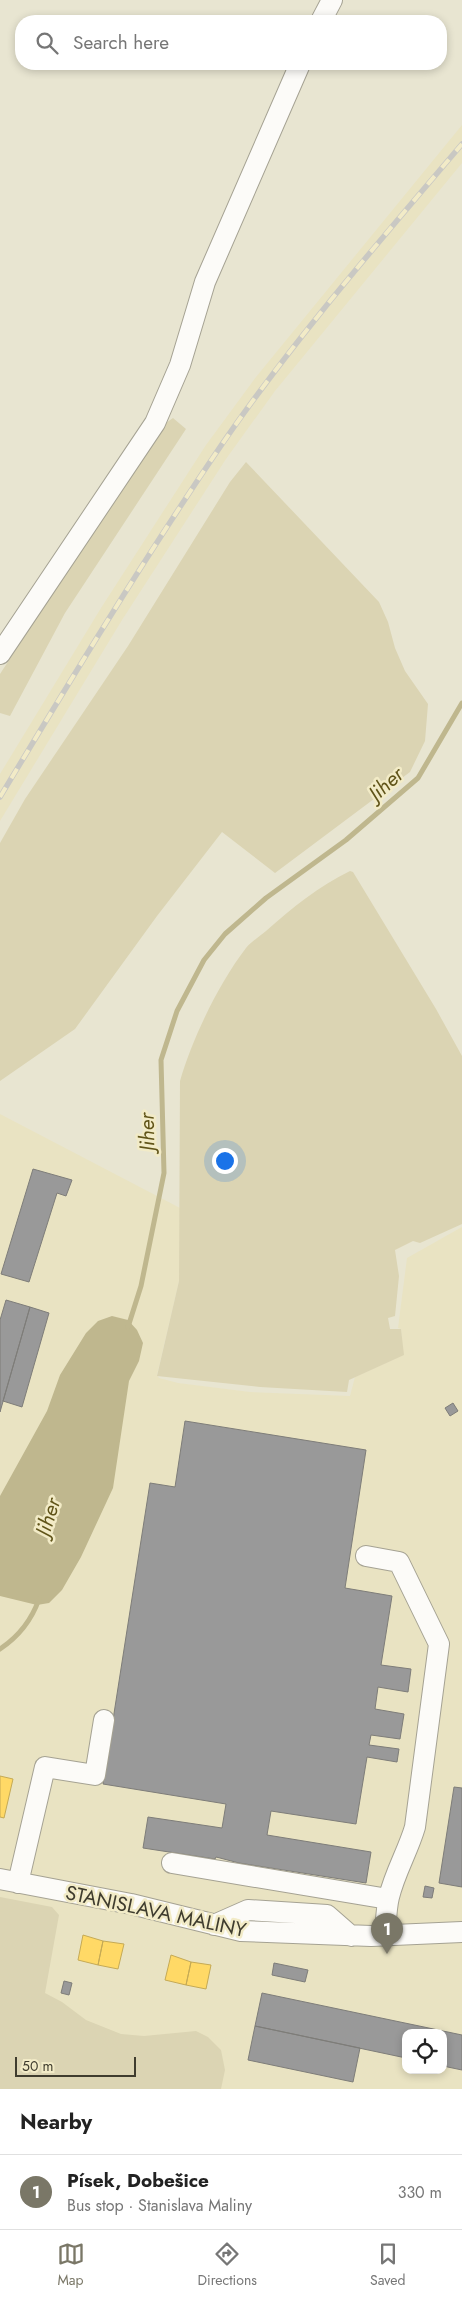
<!DOCTYPE html>
<html lang="en">
<head>
<meta charset="utf-8">
<style>
  :root { --surface:#fff; --page:#f6f6f6; --text:#222; --muted:#767676; --line:#e0e0e0; --accent:#7a7767 }
  body { margin:0; font-family:Jost,sans-serif; background:var(--page); color:var(--text) }
  .controls { position:absolute; right:15px; bottom:15px; display:grid; overflow:hidden; border-radius:10px; box-shadow:0 2px 8px #0003 }
  .controls button { width:45px; height:45px; display:grid; place-items:center; padding:0; border:0; border-bottom:1px solid var(--line); background:var(--surface); color:var(--text); font:25px sans-serif }
  .scale { position:absolute; left:15px; bottom:12px; width:121px; box-sizing:border-box; padding-left:5px; border:2px solid #3f3c2e; border-top:0; font-size:14px; line-height:18px; white-space:nowrap; color:#3f3c2e; -webkit-text-stroke:4px #f2ebc7; paint-order:stroke }
  .you { position:absolute; left:224px; top:1160px; width:18px; height:18px; margin:-12px; border:4px solid #fff; border-radius:50%; background:#1a73e8; box-shadow:0 0 0 8px #1a73e833 }
  .badge { display:grid; place-items:center; width:32px; height:32px; border-radius:50%; background:var(--accent); color:#fff; font-size:16px; font-weight:700 }
  .pin { position:absolute; translate:-50% -41px; filter:drop-shadow(0 1px 2px #0008) }
  .pin::after { content:''; position:absolute; top:26px; width:18px; height:15px; background:inherit; clip-path:polygon(0 0,100% 0,50% 100%) }
  .list { margin:0; padding:0; list-style:none }
  h2 { display:flex; justify-content:space-between; align-items:center; height:65px; margin:0; padding:0 20px; font-size:21px }
  h2 small { font-size:16px; font-weight:400; color:var(--muted) }
  .list li { display:grid; grid-template-columns:32px 1fr auto; gap:15px; align-items:center; box-sizing:border-box; height:75px; padding:0 20px; border-top:1px solid var(--line) }
  .list b { display:block; font-size:19px; white-space:nowrap }
  .list p { margin:0; font-size:16px; white-space:nowrap; color:var(--muted) }
  .list em { font-size:16px; font-style:normal; color:var(--muted) }
  .icon { flex:none; width:28px; height:28px; fill:none; stroke:currentColor; stroke-width:2; stroke-linecap:round; stroke-linejoin:round }
  .map { position:relative; flex:none; width:462px; height:2089px; overflow:hidden }
  .search { position:absolute; background:var(--surface); box-shadow:0 2px 8px #0003; left:15px; right:15px; top:15px; height:55px; display:flex; align-items:center; gap:12px; box-sizing:border-box; padding:0 18px; border-radius:20px; color:var(--muted); font-size:19px }
  .sheet { height:140px; background:var(--surface) }
  nav { display:flex; justify-content:space-around; align-items:center; box-sizing:border-box; height:70px; border-top:1px solid var(--line); background:var(--surface); font-size:14px; color:var(--muted) }
  nav a { display:grid; justify-items:center; gap:2px }
  nav .on { color:var(--accent) }
  .map>svg:first-child { display:block }
  .built { fill:#e9e3c2; fill-rule:evenodd }
  .green { fill:#dbd4b3 }
  .water { fill:#bfb78e }
  .homes { fill:#ffd966; stroke:#c5aa55 }
  .industry { fill:#999; stroke:#7e7d79 }
  .lines { fill:none; stroke-linecap:round; stroke-linejoin:round }
  .stream { stroke:#bfb78e; stroke-width:5 }
  .minor-casing { stroke:#a5a293; stroke-width:22 }
  .minor { stroke:#fcfbf8; stroke-width:20 }
  .rail-casing { stroke:#c9c8c3; stroke-width:5.5 }
  .rail { stroke:#f2ebc7; stroke-width:4; stroke-dasharray:11; stroke-linecap:butt }
  .labels { text-anchor:middle; stroke-width:5; stroke-linejoin:round; paint-order:stroke }
  .street-label { font-size:20px; fill:#3f3c2e; stroke:#f2ebc7 }
  .water-label { font-size:21px; font-style:italic; fill:#605419; stroke:#f2ebc7 }
</style>
</head>
<body>
<div class="map">
<svg width="462" height="2089" viewBox="0 0 462 2089">
  <rect width="100%" height="100%" fill="#e8e5d1"/>
  <path class="built" d="M462,125V163L275,391L226,459L122,620L0,821V774L101,608L206,445L256,377Z
    M0,1114L180,1208L179,1281L157,1375L159,1378L178,1383L250,1392L350,1396L355,1377L403,1355L401,1329L398,1328L407,1258L462,1227V2089H0ZM406,2033H443V2070H406Z"/>
  <path class="green" d="M173,418L186,429L65,613L10,716L0,713V674L163,425Z
    M246,462L379,602L388,622L395,648L405,671L428,704L425,741L410,772L275,873L222,832L157,916L75,1029L0,1081V843L25,799L128,646L230,482Z
    M350,871L353,872L436,1009L462,1056V1224L420,1243L413,1241L395,1250L399,1276L395,1316L388,1318L390,1329H401L404,1355L349,1380L347,1392L260,1387L157,1376L179,1281L180,1081C192,1039 219,983 246,948C251,942 260,936 266,931C292,908 319,886 350,871Z
    M0,1897L52,1907L59,1915L45,1993L62,2002L86,2020L121,2034L144,2036L196,2031L208,2037L221,2050L225,2070L221,2089H0Z"/>
  <path class="water" d="M112,1316L128,1320L137,1330L143,1343L139,1361L129,1381L113,1488L81,1557L62,1590L49,1603L37,1605L0,1596V1496L47,1411L60,1375L86,1333L98,1321Z"/>
  <path class="homes" d="M0,1776L13,1779L4,1818L0,1817Z
    M83,1935L103,1941L98,1965L78,1960Z
    M103,1941L124,1944L118,1969L98,1965Z
    M171,1955L191,1962L186,1985L165,1980Z
    M191,1962L211,1965L206,1989L186,1985Z"/>
  <path class="industry" d="M33,1169L72,1180L66,1196L57,1193L29,1282L1,1274Z
    M6,1300L30,1307L0,1412V1320Z
    M30,1307L49,1313L22,1407L3,1401Z
    M453,1403L458,1411L450,1416L445,1408Z
    M185,1421L366,1450L345,1588L392,1596L381,1665L411,1669L408,1692L378,1687L375,1709L404,1714L400,1739L371,1735L369,1745L399,1749L397,1762L367,1757L356,1824L271,1811L267,1835L371,1852L366,1883L239,1863L220,1858L216,1857L215,1859L143,1848L148,1817L222,1828L226,1804L103,1784L150,1483L175,1487Z
    M454,1787L462,1788V1887L439,1883Z
    M425,1886L434,1888L432,1898L423,1897Z
    M274,1963L308,1970L305,1982L272,1975Z
    M64,1981L72,1983L69,1995L61,1993Z
    M262,1993L462,2035V2070L443,2066V2033H406V2058L255,2026Z
    M255,2026L360,2048L353,2082L248,2060Z"/>
  <g class="lines">
    <path class="stream" d="M128,1327L141,1286L164,1173L161,1060L177,1011L204,960L225,934L266,898L346,840L418,778L462,703
      M0,1649C18,1637 32,1619 39,1599"/>
    <defs>
      <path id="minor" d="M321,21L332,0
        M0,654L155,423L180,365L205,282L300,64
        M366,1556L399,1562L439,1644L415,1827C408,1851 395,1872 389,1897C386,1909 386,1923 385,1935
        M172,1863L388,1899
        M0,1879L131,1904L241,1931L371,1936L462,1932
        M18,1883L45,1767L95,1775L104,1720
        M214,1925L248,1910L327,1915L351,1936"/>
    </defs>
    <use href="#minor" class="minor-casing"/>
    <use href="#minor" class="minor"/>
    <defs>
      <path id="rail" d="M0,797C70,681 140,565 216,453C289,345 378,243 462,144"/>
    </defs>
    <use href="#rail" class="rail-casing"/>
    <use href="#rail" class="rail"/>
  </g>
  <g class="labels">
    <g class="street-label">
      <text transform="translate(156 1911) rotate(12)" y="7">STANISLAVA MALINY</text>
    </g>
    <g class="water-label">
      <text transform="translate(386 784) rotate(-42)" y="7">Jiher</text>
      <text transform="translate(147 1132) rotate(-91)" y="7">Jiher</text>
      <text transform="translate(48 1517) rotate(-72)" y="7">Jiher</text>
    </g>
  </g>
</svg>
<div class="controls">
<button><svg class="icon" aria-label="locate" viewBox="0 0 24 24"><circle cx="12" cy="12" r="6"/><path d="M12 2v4M12 18v4M2 12h4M18 12h4"/></svg></button>
</div>
<div class="scale">50 m</div>
<div class="you"></div>
<div class="pin badge" style="left:387px;top:1954px">1</div>
<div class="search"><svg class="icon" aria-label="search" viewBox="0 0 24 24"><circle cx="10" cy="10" r="6"/><path d="M15 15l6 6"/></svg>Search here</div>
</div>
<section class="sheet">
<h2>Nearby<small></small></h2>
<ul class="list">
<li><span class="badge">1</span><div><b>Písek, Dobešice</b><p>Bus stop · Stanislava Maliny</p></div><em>330 m</em></li>
</ul>
</section>
<nav>
<a class="on"><svg class="icon" aria-label="map" viewBox="0 0 24 24"><path d="M3 6l6-2 6 2 6-2v14l-6 2-6-2-6 2zM9 4v14M15 6v14"/></svg>Map</a>
<a><svg class="icon" aria-label="directions" viewBox="0 0 24 24"><path d="M12 3l9 9-9 9-9-9zM9 14v-3h6M13 9l2 2-2 2"/></svg>Directions</a>
<a><svg class="icon" aria-label="saved" viewBox="0 0 24 24"><path d="M7 4h10v16l-5-4-5 4z"/></svg>Saved</a>
</nav>
</body>
</html>
